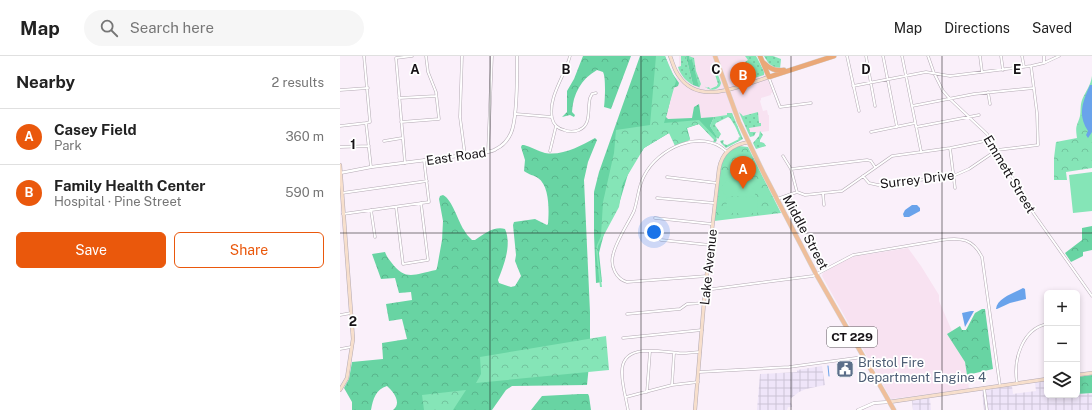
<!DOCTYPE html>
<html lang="en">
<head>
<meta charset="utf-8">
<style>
  :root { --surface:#fff; --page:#f6f6f6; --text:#222; --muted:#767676; --line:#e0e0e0; --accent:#ea580c }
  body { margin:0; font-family:"Public Sans",sans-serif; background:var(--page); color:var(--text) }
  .controls { position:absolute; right:12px; bottom:12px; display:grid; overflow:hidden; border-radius:6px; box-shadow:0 2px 6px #0003 }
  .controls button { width:36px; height:36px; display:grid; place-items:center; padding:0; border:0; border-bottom:1px solid var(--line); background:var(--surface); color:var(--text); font:20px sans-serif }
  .you { position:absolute; left:314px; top:176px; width:14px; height:14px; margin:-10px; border:3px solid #fff; border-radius:50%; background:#1a73e8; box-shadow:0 0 0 6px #1a73e833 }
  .badge { display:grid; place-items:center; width:26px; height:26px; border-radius:50%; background:var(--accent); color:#fff; font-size:13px; font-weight:700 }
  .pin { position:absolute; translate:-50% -33px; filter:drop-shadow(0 1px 2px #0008) }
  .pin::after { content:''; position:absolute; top:21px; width:14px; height:12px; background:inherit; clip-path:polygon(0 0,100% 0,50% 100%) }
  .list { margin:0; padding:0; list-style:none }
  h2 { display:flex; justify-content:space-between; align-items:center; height:52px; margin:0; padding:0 16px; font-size:17px }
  h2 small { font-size:13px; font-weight:400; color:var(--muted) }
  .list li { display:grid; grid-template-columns:26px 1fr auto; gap:12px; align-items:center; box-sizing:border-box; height:56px; padding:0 16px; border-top:1px solid var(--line) }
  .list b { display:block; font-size:15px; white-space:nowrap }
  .list p { margin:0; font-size:13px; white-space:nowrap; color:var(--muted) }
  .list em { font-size:13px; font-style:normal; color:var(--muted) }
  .actions { display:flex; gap:8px; padding:12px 16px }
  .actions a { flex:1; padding:9px 0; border:1px solid var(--accent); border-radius:6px; text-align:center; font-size:14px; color:var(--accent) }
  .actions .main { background:var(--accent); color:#fff }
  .icon { flex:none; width:22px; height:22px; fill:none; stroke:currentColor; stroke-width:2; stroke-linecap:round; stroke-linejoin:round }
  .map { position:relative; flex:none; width:752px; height:354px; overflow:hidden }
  header { display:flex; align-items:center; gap:24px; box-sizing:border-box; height:56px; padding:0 20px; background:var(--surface); border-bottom:1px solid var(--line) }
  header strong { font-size:19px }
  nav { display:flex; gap:22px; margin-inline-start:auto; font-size:14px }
  .search { width:280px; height:36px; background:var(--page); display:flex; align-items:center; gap:10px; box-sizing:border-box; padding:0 14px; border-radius:22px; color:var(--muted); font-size:15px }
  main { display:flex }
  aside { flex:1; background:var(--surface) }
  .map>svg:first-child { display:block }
  .commercial { fill:#f8e2f1 }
  .industrial { fill:url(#industrial-grid) }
  .grass { fill:url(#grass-dots) }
  .forest { fill:url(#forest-crowns) }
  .park { fill:url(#park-crowns) }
  .garden { fill:#85e5b7 }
  .water { fill:#69a3eb }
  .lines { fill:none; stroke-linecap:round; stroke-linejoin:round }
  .stream { stroke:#69a3eb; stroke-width:1 }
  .minor-casing { stroke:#b4aab4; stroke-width:3 }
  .tertiary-casing { stroke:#b4aab4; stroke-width:3.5 }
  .secondary-casing { stroke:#b4aab4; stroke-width:4 }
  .primary-casing { stroke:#d5d4d5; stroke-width:5 }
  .trunk-casing { stroke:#d5d4d5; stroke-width:5.5 }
  .minor { stroke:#fff; stroke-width:2 }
  .tertiary { stroke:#fff; stroke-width:2.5 }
  .secondary { stroke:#f7dfcc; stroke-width:3 }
  .primary { stroke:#efbe9a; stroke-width:4 }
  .trunk { stroke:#eaa878; stroke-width:4.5 }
  .grid { fill:none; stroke:#161216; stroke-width:1; stroke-opacity:0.55 }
  .labels { text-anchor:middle; stroke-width:3.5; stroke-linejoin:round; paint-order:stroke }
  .shield { fill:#fff; stroke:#5c595c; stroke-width:1 }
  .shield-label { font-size:12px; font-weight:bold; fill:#161216 }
  .street-label { font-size:13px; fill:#161216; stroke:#fff }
  .service-label { font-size:13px; fill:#4e5e75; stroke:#fff; text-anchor:start }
  .grid-label { font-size:13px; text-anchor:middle; font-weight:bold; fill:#161216; stroke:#fff; stroke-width:3.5; stroke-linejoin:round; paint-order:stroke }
</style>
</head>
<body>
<header>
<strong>Map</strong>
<div class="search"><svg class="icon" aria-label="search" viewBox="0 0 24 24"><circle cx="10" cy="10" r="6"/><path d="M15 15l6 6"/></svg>Search here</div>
<nav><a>Map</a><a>Directions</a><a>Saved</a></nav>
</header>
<main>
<aside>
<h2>Nearby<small>2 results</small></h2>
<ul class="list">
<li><span class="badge">A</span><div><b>Casey Field</b><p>Park</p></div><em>360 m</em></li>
<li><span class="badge">B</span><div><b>Family Health Center</b><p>Hospital · Pine Street</p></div><em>590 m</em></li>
</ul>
<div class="actions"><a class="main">Save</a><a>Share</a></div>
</aside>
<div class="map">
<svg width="752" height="354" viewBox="0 0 752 354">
  <defs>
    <pattern id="industrial-grid" width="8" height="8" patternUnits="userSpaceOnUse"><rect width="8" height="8" fill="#efe5f9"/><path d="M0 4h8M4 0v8" fill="none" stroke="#ccc3d5"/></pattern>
    <pattern id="grass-dots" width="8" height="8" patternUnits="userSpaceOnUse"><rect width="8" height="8" fill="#85e5b7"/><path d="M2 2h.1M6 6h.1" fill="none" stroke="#72c39d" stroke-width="1.8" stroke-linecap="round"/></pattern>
    <pattern id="forest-crowns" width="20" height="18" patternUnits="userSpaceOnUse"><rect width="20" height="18" fill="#68d4a3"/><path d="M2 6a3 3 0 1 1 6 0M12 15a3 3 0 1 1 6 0" fill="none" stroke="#59b58c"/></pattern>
    <pattern id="park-crowns" width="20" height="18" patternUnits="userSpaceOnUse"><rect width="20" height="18" fill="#85e5b7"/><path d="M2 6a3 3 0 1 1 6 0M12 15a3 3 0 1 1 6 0" fill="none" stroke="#72c39d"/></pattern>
  </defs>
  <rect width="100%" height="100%" fill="#faf0fa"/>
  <path class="commercial" d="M339,0H416L424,15L433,37H431V39L421,42V44L420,45L423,55L427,54L428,59H429V75L408,78L399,58L352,64H324L332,30L335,28L339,9Z
    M568,192L581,210L599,239V245L612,275L608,278L625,306L629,333L551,343L482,220L483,217L506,203L517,200Z"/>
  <path class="industrial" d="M482,310L485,329L466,333L459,336L450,343L452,351H448L447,354H417L420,318L457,316V314Z
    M707,325V339H737V338L752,337V354H644L642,335L672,330L673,338L696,335L695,327Z
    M590,342L591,354H573L572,345Z"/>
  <path class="grass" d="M341,0H346L353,29C346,25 341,20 338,11L341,10Z
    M349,0L354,2L356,15L361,28L359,32L352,4H350Z
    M405,0H416L424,15V19L411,23L405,6L408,4Z
    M424,0H433L441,3L440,13C431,12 428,7 424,0Z
    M371,8H374L381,27L380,30C376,35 367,35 364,29L366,32L369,31L370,33L377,30V29L378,28L372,9Z
    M399,56L403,60L418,56L419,67H421V70L409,72L410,76H416L414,80L410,81Z
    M387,57H392L403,83L386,92L381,87L380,85L383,84L384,85L383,86L384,88L387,89L399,83L398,82L400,81L395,70L390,62L388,61L376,67L375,69L381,78L378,83L370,70L374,61L387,59Z
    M420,75L423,79L420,84V86L424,87L426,90L416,93L413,87L419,80Z"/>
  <path class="forest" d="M243,0H291L271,53L264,51C265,45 266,21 263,16L257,14C241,23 233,38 232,56L235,59L234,61L230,59L222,61L227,56V35L234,23Z
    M300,0H325L330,14L339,27L338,30L333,32L327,58L326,61L328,63L352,62L354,51L359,48L361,62L374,61L370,70L377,81L375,84L359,68L347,72L350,83L329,77L304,92L294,106L288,118L279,148L265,174L261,189L259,197L262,226L256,227L254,178V136L259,116Z
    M346,0H349L350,4L352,3L359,31L353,29Z
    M255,82L257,84L248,106L244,124L250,256V299L247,329L172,330L166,334L152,354H53C62,347 54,336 47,330C36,333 33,343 31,354H12V346L4,332L9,323L12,306L43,303L42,287L67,283L62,263L49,265L46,248L72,244L71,236L59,237L55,222L41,223L32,198L45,196C47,201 48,202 51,206C66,226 74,218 96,214L97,212L102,184L103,165L99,143L100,140L103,139C112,143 118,165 124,174C126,178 129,181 132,184H135C144,178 154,170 165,173C172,189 164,209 158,224L159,227L171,231L175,230L181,220L175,205L176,199L173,169L174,166L195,163L207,169L208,168C209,156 210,130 198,122C194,119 189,119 184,115L185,104L181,91L182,89H184C191,91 198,95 205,97C223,100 240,90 255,82Z
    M752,170V194L743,196V200L731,206L725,197L742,184V172Z
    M642,253H645L653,313L627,319L625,306L607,278L620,270L622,274H626L635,257Z
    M752,319V337L737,338V321Z
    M240,338H248L249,340L251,354H191L202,340Z"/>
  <path class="park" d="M316,0H325L336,25L324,67L359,64L377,83L376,86H373L374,84L359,68L346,72L350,84L335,90L329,77L304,92L283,127L279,151L258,190V200L262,231H260L256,194L257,189L261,180L263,146L274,97L276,74L310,69Z
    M752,20V112L726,116L727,124H714V102L716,86L737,82C735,69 737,71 740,60C741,55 740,50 742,44C745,36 751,29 752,20Z
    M399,90L408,91L441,157L374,165C376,149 377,112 385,99C388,95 394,92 399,90Z
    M266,280L269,314L136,327L141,318L140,301Z
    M126,334L113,354H84L82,339Z"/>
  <path class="garden" d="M397,114L416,136L414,141L386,140L380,132Z
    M752,116V155L733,157L729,119Z
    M387,141L418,142L417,157H386Z"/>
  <path class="water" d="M750,29H752V76L748,82L746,79L748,75C737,59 743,45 750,29Z
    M572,149H577L580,152V155L569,161H564L563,158L565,154Z
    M683,232L685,233L686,243L670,247L657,253H656C657,242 674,237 683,232Z
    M631,255H634L625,271L622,257Z"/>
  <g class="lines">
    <path class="stream" d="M488,310L489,320"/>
    <defs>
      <path id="minor" d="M24,0L30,66L26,67
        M122,0L120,61L125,99
        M230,0C225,20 208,40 212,62C213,68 218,73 224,74C228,76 235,76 239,74C252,69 247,53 250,42L252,38L256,37
        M507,0L519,55
        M526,0L535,50
        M543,0L557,71
        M562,0L581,95
        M588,0L594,17L603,35L610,43L647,78L694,158L752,240
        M640,0L642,16
        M661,0L663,14
        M682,0L684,11
        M704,0V7
        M429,22L440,51L471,47
        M513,30L586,16L610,20L691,10L704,7L719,0
        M0,34L28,32
        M648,36L650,48
        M59,42L96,40
        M572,50L634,38L694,32
        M176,58L212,61
        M61,66L99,63L96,36L88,16L86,0
        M26,67L31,111
        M0,70L26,67
        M576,71L639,59
        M531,76L575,67
        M44,85L62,82
        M0,91L29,90
        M610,92L615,132
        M210,95L216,70
        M148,96L152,0
        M443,100L451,113L457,136
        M65,107L56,2L72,0
        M451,113L527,104L531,105L535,111
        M523,120L529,127L538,129L613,120L629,113L657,94L698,89L697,57L691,10
        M327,121L377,127
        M457,136L465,139L502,135L552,100L610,92L650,84
        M2,137L87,125
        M483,138L484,149
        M317,142L374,147
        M437,143L457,136
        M56,151L63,208L88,204L81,147
        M31,154L35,181
        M3,158L89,146L84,104
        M315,162L372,168
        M321,184L370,189
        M367,220L287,226C276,223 270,210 273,199C276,185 288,168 294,155C298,143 298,131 304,120C318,92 361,72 386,95
        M365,234L473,220L513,199L602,184C621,181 633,183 642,201L660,330
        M287,258L340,253L347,248L364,247
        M0,259L11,257
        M283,282L362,274
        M0,293L11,291
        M359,316L449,311L523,301
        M677,327C673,304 682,273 707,268
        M332,329L334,297
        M644,332L647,354
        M307,336L310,295
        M286,341L332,329L358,326
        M288,354C286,342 282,329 282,317C281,286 320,296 338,297C345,298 353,296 360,296"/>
      <path id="tertiary" d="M0,117L31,111L141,97C146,96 152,96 156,93C162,90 168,84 171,77C178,61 177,19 177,0
        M518,354L534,347L549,346"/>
      <path id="secondary" d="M330,0C333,7 334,14 339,20C359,51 402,29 429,21
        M0,109L13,283L7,322L0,334
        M737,319L752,317
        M549,346L707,323
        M355,354L365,234L379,113C382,96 392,89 409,86"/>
      <path id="primary" d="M375,0L399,66L424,118L476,218L554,354"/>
      <path id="trunk" d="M420,0L429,21L494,0
        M424,7C430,13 435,15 444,14"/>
    </defs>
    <use href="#minor" class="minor-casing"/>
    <use href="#tertiary" class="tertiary-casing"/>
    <use href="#secondary" class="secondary-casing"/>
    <use href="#primary" class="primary-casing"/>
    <use href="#trunk" class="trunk-casing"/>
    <use href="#minor" class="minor"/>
    <use href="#tertiary" class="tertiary"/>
    <use href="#secondary" class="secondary"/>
    <use href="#primary" class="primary"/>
    <use href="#trunk" class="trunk"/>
  </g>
  <path class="grid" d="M150,0V354M301,0V354M451,0V354M602,0V354M0,177H752"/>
  <defs>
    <symbol id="civic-square" viewBox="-11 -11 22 22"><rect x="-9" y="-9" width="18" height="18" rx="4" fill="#5c6f8a" stroke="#fff"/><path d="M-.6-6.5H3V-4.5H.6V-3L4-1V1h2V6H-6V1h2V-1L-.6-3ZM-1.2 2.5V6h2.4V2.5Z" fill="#fff"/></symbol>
  </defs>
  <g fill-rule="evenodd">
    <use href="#civic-square" x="495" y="303" width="20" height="20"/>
  </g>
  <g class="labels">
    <rect class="shield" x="487" y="271" width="50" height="20" rx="3"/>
    <g class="shield-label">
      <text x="512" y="285">CT 229</text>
    </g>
    <g class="street-label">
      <text transform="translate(116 100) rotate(-8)" y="5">East Road</text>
      <text transform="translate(670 118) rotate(59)" y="5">Emmett Street</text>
      <text transform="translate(577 123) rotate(-7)" y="5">Surrey Drive</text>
      <text transform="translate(466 176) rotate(62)" y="5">Middle Street</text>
      <text transform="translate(368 211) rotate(-84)" y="5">Lake Avenue</text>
    </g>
    <g class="service-label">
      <text x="518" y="311">Bristol Fire<tspan x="518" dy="15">Department Engine 4</tspan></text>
    </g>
  </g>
  <g class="grid-label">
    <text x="75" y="18">A</text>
    <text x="226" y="18">B</text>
    <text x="376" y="18">C</text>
    <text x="526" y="18">D</text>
    <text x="677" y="18">E</text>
    <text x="13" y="93">1</text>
    <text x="13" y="270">2</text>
  </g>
</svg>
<div class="controls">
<button>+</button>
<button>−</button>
<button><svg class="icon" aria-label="layers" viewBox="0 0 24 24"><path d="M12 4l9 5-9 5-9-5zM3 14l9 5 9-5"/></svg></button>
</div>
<div class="you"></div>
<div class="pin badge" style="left:403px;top:133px">A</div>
<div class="pin badge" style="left:403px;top:39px">B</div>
</div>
</main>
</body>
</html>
